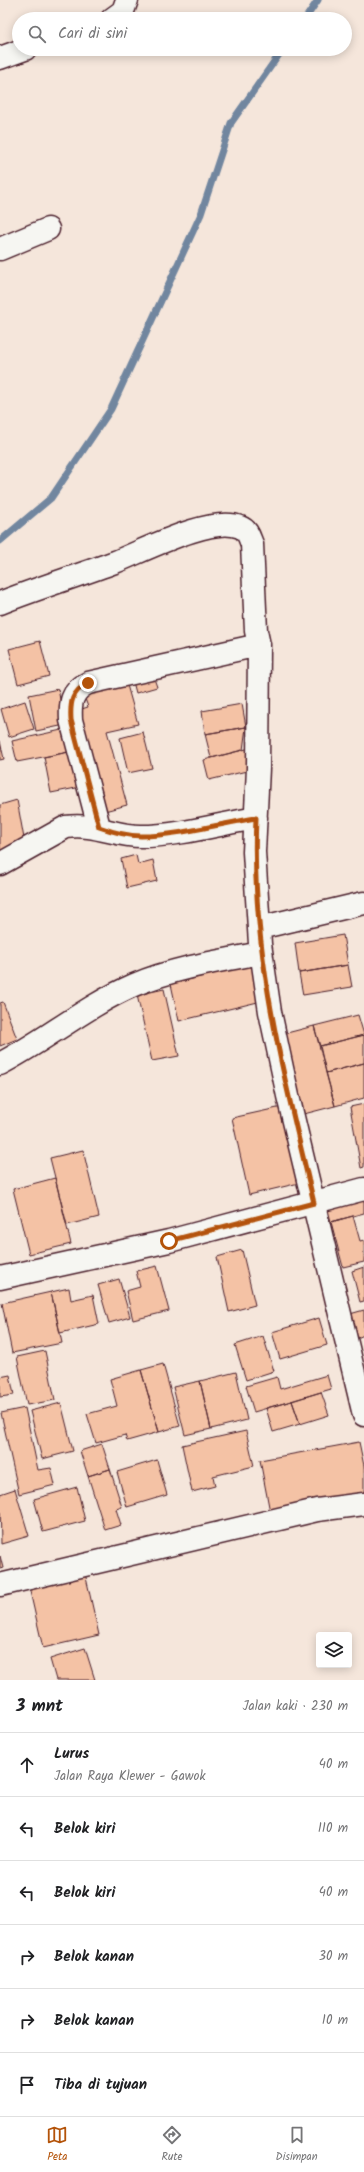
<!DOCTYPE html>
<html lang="id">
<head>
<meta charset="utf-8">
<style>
  :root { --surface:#fff; --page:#f6f6f6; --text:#202124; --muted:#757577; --line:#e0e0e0; --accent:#b45309 }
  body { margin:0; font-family:Kalam,sans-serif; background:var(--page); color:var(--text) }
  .controls { position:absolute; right:12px; bottom:12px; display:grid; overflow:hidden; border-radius:4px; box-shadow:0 2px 10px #0003 }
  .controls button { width:36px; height:36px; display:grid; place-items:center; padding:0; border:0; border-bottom:1px solid var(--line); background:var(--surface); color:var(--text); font:20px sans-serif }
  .stop { position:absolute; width:12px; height:12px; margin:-9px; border:3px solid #b45309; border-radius:50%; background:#fff }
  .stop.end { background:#b45309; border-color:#fff; box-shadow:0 1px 4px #0008 }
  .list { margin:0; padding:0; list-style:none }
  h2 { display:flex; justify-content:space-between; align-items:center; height:52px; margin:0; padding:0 16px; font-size:17px }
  h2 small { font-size:13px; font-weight:400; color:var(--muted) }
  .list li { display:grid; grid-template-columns:26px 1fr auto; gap:12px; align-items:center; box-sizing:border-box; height:64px; padding:0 16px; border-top:1px solid var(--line) }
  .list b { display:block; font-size:15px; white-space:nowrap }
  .list p { margin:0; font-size:13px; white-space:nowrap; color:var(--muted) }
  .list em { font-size:13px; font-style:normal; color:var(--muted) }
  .icon { flex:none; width:22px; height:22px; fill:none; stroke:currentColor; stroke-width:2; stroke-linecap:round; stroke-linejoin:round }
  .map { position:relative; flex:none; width:364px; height:1680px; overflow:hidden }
  .search { position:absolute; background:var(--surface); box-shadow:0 2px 10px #0003; left:12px; right:12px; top:12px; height:44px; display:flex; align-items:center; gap:10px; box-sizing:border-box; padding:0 14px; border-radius:22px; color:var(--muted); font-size:15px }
  .sheet { height:436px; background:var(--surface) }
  nav { display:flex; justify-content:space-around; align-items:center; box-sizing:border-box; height:56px; border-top:1px solid var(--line); background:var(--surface); font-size:11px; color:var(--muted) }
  nav a { display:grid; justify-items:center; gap:2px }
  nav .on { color:var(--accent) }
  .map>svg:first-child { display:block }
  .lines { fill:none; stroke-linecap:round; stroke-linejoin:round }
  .stream { stroke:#71869f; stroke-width:7 }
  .building { fill:#f4c2a5; stroke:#4a1f2b }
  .street-casing { stroke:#4a1f2b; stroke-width:25 }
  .secondary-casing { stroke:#4a1f2b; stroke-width:25 }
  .street { stroke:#f6f6f2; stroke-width:22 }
  .secondary { stroke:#f6f6f2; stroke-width:22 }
  .route { stroke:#b45309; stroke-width:5 }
</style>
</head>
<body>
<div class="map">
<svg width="364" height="1680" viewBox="0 0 364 1680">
  <rect width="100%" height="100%" fill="#f5e6db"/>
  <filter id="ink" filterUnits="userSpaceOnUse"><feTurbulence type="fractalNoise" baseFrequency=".025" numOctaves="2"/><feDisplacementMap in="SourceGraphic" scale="8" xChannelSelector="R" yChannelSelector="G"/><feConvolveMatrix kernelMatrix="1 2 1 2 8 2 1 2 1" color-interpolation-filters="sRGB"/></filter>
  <g filter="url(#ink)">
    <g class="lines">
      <path class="stream" d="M305,19L318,0
        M0,541L51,498L111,409L201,214L231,123L283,49"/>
    </g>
    <path class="building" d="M40,641L49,676L18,684L9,649Z
      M152,673L157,687L136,693L132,678Z
      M127,685L138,724L107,731L127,805L101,812L75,711L88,707L84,696Z
      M58,689L65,725L36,731L29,695Z
      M25,701L34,729L9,737L1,709Z
      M242,704L246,727L205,734L202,711Z
      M246,727L243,750L211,758L205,734Z
      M66,729L74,751L17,762L12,741Z
      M143,732L152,768L128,773L120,738Z
      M0,741L4,759L0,760Z
      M250,748L255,769L209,780L204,760Z
      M74,751L81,787L51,793L44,757Z
      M17,800L25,844L0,854V805Z
      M136,855L138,864L153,860L157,881L127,888L121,859Z
      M343,935L348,965L299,973L295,943Z
      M253,964L262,1001L179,1021L171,984Z
      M348,965L352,987L303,995L299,973Z
      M164,989L179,1056L152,1061L137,995Z
      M3,1002L17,1039L0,1046V1003Z
      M358,1015L364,1035L320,1046L314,1026Z
      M314,1026L335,1106L300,1115L279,1035Z
      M364,1035V1063L326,1073L320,1046Z
      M364,1063V1098L335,1106L326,1073Z
      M364,1104V1167L361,1168L350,1107Z
      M282,1107L299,1183L249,1195L232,1118Z
      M83,1150L99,1217L67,1225L50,1158Z
      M55,1178L71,1244L29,1254L13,1189Z
      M364,1196V1213L331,1222L327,1205Z
      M353,1216L360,1241L364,1240V1262L343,1267L331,1222Z
      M242,1250L255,1305L229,1312L217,1257Z
      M157,1266L169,1311L133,1320L126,1291L140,1287L136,1271Z
      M364,1267V1301L360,1302L352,1271Z
      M119,1279L130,1317L109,1323L98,1285Z
      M69,1288L71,1300L93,1295L99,1324L60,1333L51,1292Z
      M51,1292L62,1343L12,1353L2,1303Z
      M364,1310V1335L357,1338L350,1314Z
      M319,1318L327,1345L280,1359L272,1332Z
      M263,1336L274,1371L246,1380L235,1345Z
      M45,1351L55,1400L27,1405L17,1357Z
      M163,1364L180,1426L159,1432L141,1370Z
      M141,1370L159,1432L127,1441L125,1435L96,1443L87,1414L117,1406L110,1379Z
      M236,1372L247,1420L211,1429L200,1381Z
      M10,1375L14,1395L0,1397V1377Z
      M327,1375L331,1389L254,1412L246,1386L277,1377L280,1389Z
      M200,1381L211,1429L185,1435L173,1387Z
      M321,1392L329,1415L300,1424L292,1401Z
      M292,1401L300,1424L273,1432L266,1408Z
      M61,1403L73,1451L42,1459L30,1411Z
      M25,1408L38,1470L51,1468L55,1485L19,1494L1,1413Z
      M246,1431L254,1466L213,1476L215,1486L192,1492L182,1445Z
      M359,1442L364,1466V1495L270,1512L260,1460Z
      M102,1444L110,1469L88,1476L80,1451Z
      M157,1460L167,1495L127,1507L117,1472Z
      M110,1469L122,1507L116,1509L121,1525L105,1530L88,1476Z
      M77,1487L85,1521L43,1532L34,1499Z
      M15,1489L29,1536L1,1544L0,1494Z
      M0,1556L3,1568L0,1569Z
      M85,1573L99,1635L43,1648L29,1587Z
      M85,1648L95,1680H56L50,1659Z"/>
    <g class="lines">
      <defs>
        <path id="street" d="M112,19L123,11L127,0
          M0,58L25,49
          M0,249L48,229
          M0,603C38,588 77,576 115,562C143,551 212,515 240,527C248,530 249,537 252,544L256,631L259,645L258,768L254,852L260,944L270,1012L288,1096L364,1415
          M99,827L71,720C70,703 71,691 88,683L259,645
          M0,864L66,827C95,823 114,836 141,836C178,836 219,824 256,818
          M259,928L364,903
          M0,1064C46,1040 86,1006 134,985C174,968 219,961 261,953
          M0,1585L317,1510L364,1504"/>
        <path id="secondary" d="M0,1278L169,1241L364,1189"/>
      </defs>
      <use href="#street" class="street-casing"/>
      <use href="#secondary" class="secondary-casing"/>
      <use href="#street" class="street"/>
      <use href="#secondary" class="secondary"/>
    </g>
  </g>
  <g class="lines" filter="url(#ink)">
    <path class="route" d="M88,683C71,692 70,703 71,720L99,827C113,832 126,836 141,836C176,836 220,824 256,818C250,950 284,1076 314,1203L169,1241"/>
  </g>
</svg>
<div class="controls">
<button><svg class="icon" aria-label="layers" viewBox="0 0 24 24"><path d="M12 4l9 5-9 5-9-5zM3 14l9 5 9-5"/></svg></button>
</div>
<div class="stop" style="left:169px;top:1241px"></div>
<div class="stop end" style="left:88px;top:683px"></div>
<div class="search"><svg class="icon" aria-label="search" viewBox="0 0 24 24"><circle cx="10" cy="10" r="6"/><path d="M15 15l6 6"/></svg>Cari di sini</div>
</div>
<section class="sheet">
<h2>3 mnt<small>Jalan kaki · 230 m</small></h2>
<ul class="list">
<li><svg class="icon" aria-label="ahead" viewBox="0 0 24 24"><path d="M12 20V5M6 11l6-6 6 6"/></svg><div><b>Lurus</b><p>Jalan Raya Klewer - Gawok</p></div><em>40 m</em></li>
<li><svg class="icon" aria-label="left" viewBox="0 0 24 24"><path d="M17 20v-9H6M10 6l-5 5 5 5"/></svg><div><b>Belok kiri</b></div><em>110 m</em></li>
<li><svg class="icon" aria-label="left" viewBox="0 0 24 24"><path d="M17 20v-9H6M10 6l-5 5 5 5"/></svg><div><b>Belok kiri</b></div><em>40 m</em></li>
<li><svg class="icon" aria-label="right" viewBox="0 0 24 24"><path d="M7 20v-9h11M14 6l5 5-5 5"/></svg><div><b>Belok kanan</b></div><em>30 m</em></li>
<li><svg class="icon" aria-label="right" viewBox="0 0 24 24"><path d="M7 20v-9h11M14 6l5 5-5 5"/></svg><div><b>Belok kanan</b></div><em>10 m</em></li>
<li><svg class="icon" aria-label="arrive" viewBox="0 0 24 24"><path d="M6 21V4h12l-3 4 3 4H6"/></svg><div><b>Tiba di tujuan</b></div></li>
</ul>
</section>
<nav>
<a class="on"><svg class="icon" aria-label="map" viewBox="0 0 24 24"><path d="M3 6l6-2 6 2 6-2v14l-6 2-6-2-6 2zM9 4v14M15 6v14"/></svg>Peta</a>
<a><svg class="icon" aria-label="directions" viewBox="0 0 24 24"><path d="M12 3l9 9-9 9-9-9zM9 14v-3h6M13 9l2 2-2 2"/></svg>Rute</a>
<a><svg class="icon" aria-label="saved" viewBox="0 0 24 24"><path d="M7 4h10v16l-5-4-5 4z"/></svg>Disimpan</a>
</nav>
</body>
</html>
